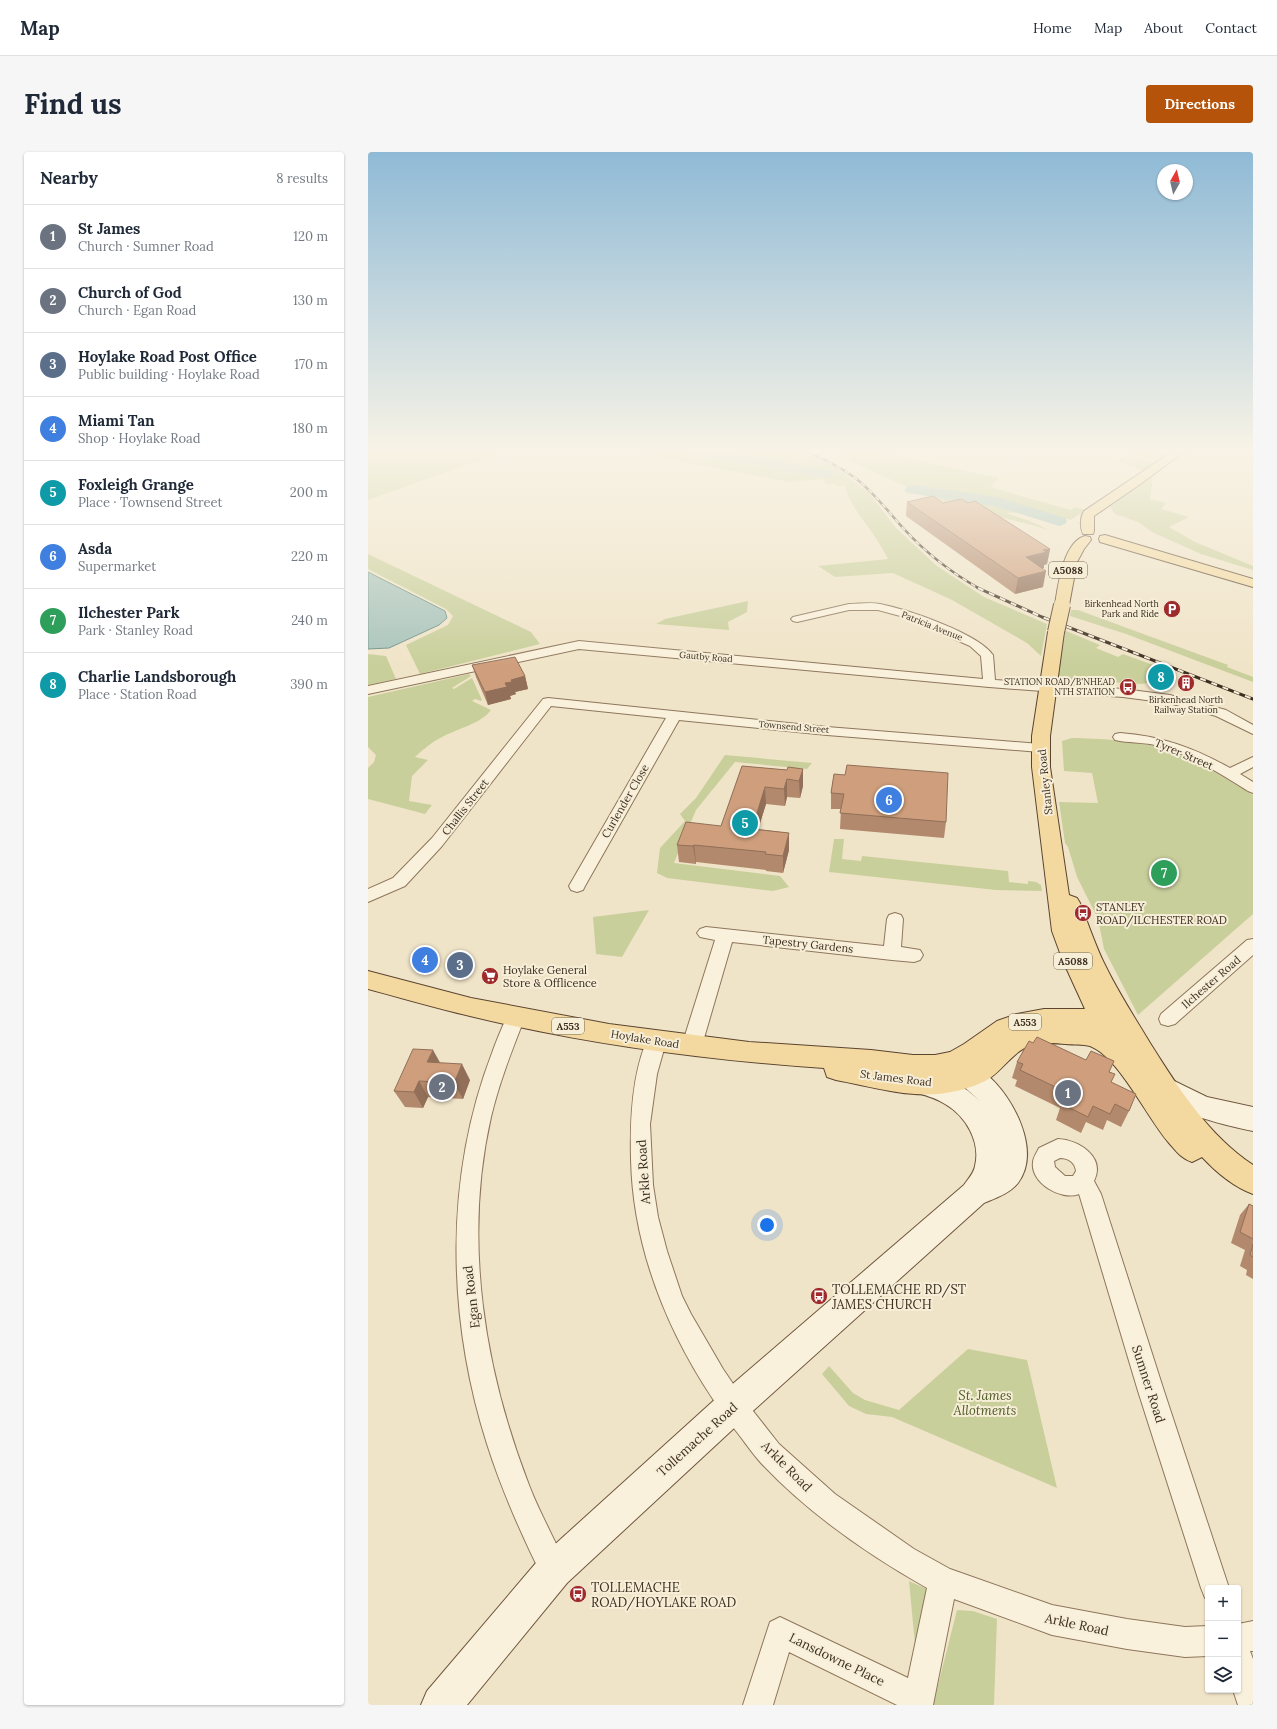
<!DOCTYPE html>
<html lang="en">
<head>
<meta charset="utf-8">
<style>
  :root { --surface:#fff; --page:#f6f6f7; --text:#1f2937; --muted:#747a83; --line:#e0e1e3; --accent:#b45309 }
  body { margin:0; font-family:Lora,serif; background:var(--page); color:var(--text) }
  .controls { position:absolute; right:12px; bottom:12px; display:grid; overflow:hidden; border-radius:4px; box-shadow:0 1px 3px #0004 }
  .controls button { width:36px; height:36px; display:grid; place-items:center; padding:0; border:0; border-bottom:1px solid var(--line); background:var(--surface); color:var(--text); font:20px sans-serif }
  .compass { position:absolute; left:789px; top:12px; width:36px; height:36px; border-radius:50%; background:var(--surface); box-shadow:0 1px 3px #0004; rotate:8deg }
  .you { position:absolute; left:399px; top:1073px; width:14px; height:14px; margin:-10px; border:3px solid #fff; border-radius:50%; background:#1a73e8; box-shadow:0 0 0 6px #1a73e833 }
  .badge { display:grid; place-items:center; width:26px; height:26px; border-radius:50%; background:var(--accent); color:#fff; font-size:13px; font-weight:700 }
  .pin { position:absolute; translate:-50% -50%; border:2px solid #fff; box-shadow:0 1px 4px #0006 }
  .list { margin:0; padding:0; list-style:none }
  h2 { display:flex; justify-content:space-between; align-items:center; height:52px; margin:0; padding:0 16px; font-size:17px }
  h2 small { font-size:13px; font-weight:400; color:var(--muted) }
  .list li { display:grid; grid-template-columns:26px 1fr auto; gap:12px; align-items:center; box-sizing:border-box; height:64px; padding:0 16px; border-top:1px solid var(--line) }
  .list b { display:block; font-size:15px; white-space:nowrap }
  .list p { margin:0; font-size:13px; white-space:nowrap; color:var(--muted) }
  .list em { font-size:13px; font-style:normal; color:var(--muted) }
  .icon { flex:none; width:22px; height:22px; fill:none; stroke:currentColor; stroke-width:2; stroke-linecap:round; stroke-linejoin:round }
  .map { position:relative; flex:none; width:885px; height:1553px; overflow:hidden; border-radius:4px }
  header { display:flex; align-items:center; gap:24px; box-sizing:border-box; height:56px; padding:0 20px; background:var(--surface); border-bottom:1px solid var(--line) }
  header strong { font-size:19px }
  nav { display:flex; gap:22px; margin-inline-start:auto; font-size:14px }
  .intro { display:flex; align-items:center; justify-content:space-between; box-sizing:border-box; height:96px; padding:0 24px }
  h1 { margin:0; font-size:28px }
  .button { padding:10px 18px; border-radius:4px; background:var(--accent); color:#fff; font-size:14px; font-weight:700 }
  main { display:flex; gap:24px; padding:0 24px }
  aside { flex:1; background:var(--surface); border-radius:4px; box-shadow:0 1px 3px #0004 }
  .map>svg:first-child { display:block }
  .green { fill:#c9cf9b }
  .water { fill:#a9c4bc; stroke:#6f938a }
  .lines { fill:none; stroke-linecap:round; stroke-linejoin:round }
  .river { fill:#a9c4bc; fill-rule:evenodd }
  .street-casing { stroke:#8d765c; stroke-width:2 }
  .secondary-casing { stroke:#6f573f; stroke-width:2 }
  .primary-casing { stroke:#5b4430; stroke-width:2 }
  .street { fill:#faf1dc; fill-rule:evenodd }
  .secondary { fill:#faf1dc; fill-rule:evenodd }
  .primary { fill:#f3d9a0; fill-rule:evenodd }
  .rail-far1-casing { stroke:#3d2e20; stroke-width:2.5 }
  .rail-casing { stroke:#3d2e20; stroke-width:3 }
  .rail-far1 { stroke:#f7eed8; stroke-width:1.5; stroke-dasharray:5; stroke-linecap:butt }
  .rail { stroke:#f7eed8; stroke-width:2; stroke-dasharray:6; stroke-linecap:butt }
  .primary-bridge-casing { stroke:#5b4430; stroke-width:18; stroke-linecap:butt }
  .primary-bridge { stroke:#f3d9a0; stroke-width:16 }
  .wall { fill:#b2896c }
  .shaded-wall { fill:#916f58 }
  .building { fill:#cf9f7d; stroke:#916f58 }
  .labels { text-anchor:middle; stroke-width:4; stroke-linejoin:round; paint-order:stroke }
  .far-poi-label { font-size:9px; fill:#3d2e20; stroke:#f7eed8; text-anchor:end }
  .far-street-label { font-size:9px; fill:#3d2e20; stroke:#f7eed8 }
  .shield { fill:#f7eed8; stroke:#756857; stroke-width:1 }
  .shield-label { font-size:10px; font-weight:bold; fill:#3d2e20 }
  .street-label { font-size:11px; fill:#3d2e20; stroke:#f7eed8 }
  .poi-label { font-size:11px; fill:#3d2e20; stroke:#f7eed8; text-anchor:start }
  .near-street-label { font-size:13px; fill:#3d2e20; stroke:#f7eed8 }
  .near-poi-label { font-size:13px; fill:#3d2e20; stroke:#f7eed8; text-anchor:start }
  .near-park-label { font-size:13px; font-style:italic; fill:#4d5a26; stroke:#f7eed8 }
</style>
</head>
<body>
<header>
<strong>Map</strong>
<nav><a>Home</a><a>Map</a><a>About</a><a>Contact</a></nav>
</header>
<div class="intro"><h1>Find us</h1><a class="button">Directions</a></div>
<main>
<aside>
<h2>Nearby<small>8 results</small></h2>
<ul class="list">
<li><span class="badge" style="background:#6b7280">1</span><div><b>St James</b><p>Church · Sumner Road</p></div><em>120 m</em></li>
<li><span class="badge" style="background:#6b7280">2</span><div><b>Church of God</b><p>Church · Egan Road</p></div><em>130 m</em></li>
<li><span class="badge" style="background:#5c6f8a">3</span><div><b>Hoylake Road Post Office</b><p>Public building · Hoylake Road</p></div><em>170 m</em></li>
<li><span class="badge" style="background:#3f7fe0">4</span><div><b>Miami Tan</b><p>Shop · Hoylake Road</p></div><em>180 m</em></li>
<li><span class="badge" style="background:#0f9aa8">5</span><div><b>Foxleigh Grange</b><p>Place · Townsend Street</p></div><em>200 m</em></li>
<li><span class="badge" style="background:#3f7fe0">6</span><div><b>Asda</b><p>Supermarket</p></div><em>220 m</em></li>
<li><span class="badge" style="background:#2e9e5b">7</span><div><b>Ilchester Park</b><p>Park · Stanley Road</p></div><em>240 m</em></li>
<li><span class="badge" style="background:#0f9aa8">8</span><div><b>Charlie Landsborough</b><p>Place · Station Road</p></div><em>390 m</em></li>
</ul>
</aside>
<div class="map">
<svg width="885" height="1553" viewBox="0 0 885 1553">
  <rect width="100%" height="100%" fill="#f0e4c8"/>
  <path class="green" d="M0,297H143L0,348Z
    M246,297H309L457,323L460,320L329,297H425L465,314L473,319L502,342L528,376L569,414L616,445L679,472L673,504L659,491L584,448L525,421L467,425L450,414L520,407C515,398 511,390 505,382C495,367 481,352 477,334H469L467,332H458L455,327L421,330Z
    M458,297H495L631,326L622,335L703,358L707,355L717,358L703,368L678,361L676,362L628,349L538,335Z
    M752,297H799L800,298L793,305L788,308Z
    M759,302L786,310L777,319L748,309Z
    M785,324L782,347L798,351L793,357L821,365L801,375L827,390L885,414V418L833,402L784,380L770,370L747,362L742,355Z
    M552,341L634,354L677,367C664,367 651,358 638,361L662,369L681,378C638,365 594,358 552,341Z
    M0,402L163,480L172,492L52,522L38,493L80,473L85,464L78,457L0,417Z
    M380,449L379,460L360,470L361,478L288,472L297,467Z
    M703,458H710L860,513L859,515L885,525V530L758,482L702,464Z
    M691,476L732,493L728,496L750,505L755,502L788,514L795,518L779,531L774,532L689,527Z
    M0,502L18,504L28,527L0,533Z
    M101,522L103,524L84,536L86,537L104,526L114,548L113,549L107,547L104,549L123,558C114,571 89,577 74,585C64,590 55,597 47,605L60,608L44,624L41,649L64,653L57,662L0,647V616L6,610L8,603L0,595V545Z
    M704,586C731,587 763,587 789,595C823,604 855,625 885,643V762L770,863L736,797L730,767L709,725L700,695L697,691L691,650L730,651L724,621L696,619L694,589Z
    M357,603L444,611L439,617L367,610L328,658L306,711L412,724L421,735L405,739L299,726L289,721L292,696L317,669L312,662L328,646Z
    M466,687H476L474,707L493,709L494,704L640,719L641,730L660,732V729L668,730L673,733L674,739L628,738L461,720Z
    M281,758L254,805L228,802L225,765Z
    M600,1197L659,1208L689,1336L524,1265L498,1262L481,1254L454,1222L461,1214L485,1241L497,1248L531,1258Z
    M541,1429L559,1437L549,1514Z
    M589,1458L605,1459L629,1467L626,1553H565Z"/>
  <path class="water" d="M0,420L77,459L79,466L71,473L21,496L0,497Z"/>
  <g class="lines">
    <path class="river" d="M310,297H339L459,318L464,319L466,322L464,325L459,326L317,301L312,300Z
      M544,333L629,345L697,366L699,369L697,372L691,374L627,354L539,341L536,338L539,335Z"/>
    <defs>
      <path id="street" d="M481,452C491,452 502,450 512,452C538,457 610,481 625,503L627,528L755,537L802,543L858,558L885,573V582L848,564L801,551L755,545L621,535L211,497L0,542V534L211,489L615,527L613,504L602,494L536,465L510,458H481L429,470L425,469L423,467L425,465Z
        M180,546L459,575L672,592L677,593L679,596L677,599L672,600L459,583L311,568L217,734L215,738L209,740L203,738L201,734L298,566L183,554L74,694L37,734L0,750V737L25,726L64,686L175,547Z
        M752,581C794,584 826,596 862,616L885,605V615L872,622L885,630V641L880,639C851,621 820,601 787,593C774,590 760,591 747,588L745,585L747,582Z
        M527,761L533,763L535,767L533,795L552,798L555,803L552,808L546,810L524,808L364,790L334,893L331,899L324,901L317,899L314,893L347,788L332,785L329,781L332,777L338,775L516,794L519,767L521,763Z
        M885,787V803L807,872L800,874L793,872L791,867L793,862L879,788Z
        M148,858L155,860L157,865C144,898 131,931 123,965C95,1088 116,1217 161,1333C172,1362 188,1389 200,1418L196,1428L186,1432L176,1428C154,1384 134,1339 119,1292C79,1166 76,1026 124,901C129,887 135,873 141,860Z
        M288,882L295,884L298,890L289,922L282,972L285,1033L290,1065L299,1099L314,1144L323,1162L355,1217L374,1245L411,1292L467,1342L546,1397L582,1417L684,1453L759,1467L817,1475L840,1474V1504L817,1505L759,1497L684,1483L586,1447L565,1553H529L421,1500L405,1553H375L402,1470L412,1465L540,1526L559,1436C499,1402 440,1361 393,1311C384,1301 376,1289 368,1279C308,1201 265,1106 263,1007C262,968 264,919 281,884Z
        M690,987C711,988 738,1005 726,1029L733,1042L796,1239L861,1436H840V1448L837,1446L833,1436L770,1239L712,1045L711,1042C693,1049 662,1031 665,1010C665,1006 669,1000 671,996ZM692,1006C701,1006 707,1011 708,1019L705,1024H697L687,1015L686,1009Z
        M885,1469V1499H882L885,1507V1553H870L865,1538H870V1472Z"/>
      <path id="secondary" d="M585,907C597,910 609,914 618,922C645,944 674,999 650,1031C642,1041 628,1046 616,1051L377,1266L199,1431L99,1553H53L59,1539L173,1405L353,1242L596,1033C600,1027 606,1021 607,1014C613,990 598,964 577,952C568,946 557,943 546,940L542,932L546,924L555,921L585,931L599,938L612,949L594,933L576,926L572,918L576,910Z
        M796,924L839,945L885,955V979C859,974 807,961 788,943C786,941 784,938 783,935L787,927Z"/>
      <path id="primary" d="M808,297H820L771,333L726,364V379L725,382H715C712,376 712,365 716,359Z
        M737,383L885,427V435L732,390L731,387L732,384Z
        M717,384L722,385L723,388L716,397L709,410L701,453L699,456L694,457L689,456L687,453C690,434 695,390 717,384Z
        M688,475L693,477L696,480L682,584V615L701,743L709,746L712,751C720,771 727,793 737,813C750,840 767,866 782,891C811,937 840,983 885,1013V1042C866,1035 848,1020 834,1005L824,1010C813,1006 809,1000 801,991C779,966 751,905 722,894C715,892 705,893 698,892C687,891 674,890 664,893C646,898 635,918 619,928C610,933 597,937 588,939C548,949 507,935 468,928L459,925L456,916C337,908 218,892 102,864C68,856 34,846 0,837V819L103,846L241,872L381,890L503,898L545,903H567L582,900L596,892L629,869L649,862L676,857H717L695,809L684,779L664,615V584L680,480L683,477Z"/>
    </defs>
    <use href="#street" class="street-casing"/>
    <use href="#secondary" class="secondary-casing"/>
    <use href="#primary" class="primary-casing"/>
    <use href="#street" class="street"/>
    <use href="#secondary" class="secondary"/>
    <use href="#primary" class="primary"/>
    <defs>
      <path id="rail-far1" d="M432,297C453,306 474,315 491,329C509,344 522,362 537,378C559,402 584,421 612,437"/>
      <path id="rail" d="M610,436L674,465L885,547"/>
    </defs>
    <use href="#rail-far1" class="rail-far1-casing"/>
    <use href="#rail" class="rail-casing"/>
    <use href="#rail-far1" class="rail-far1"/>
    <use href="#rail" class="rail"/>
    <defs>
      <path id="primary-bridge" d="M688,480L694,453"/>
    </defs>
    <use href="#primary-bridge" class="primary-bridge-casing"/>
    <use href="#primary-bridge" class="primary-bridge"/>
  </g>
  <path class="wall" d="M539,350L575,351H600L682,397L679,412L676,413V416H674L675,435L647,442L538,364Z
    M104,513L157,524L160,537L147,540L148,542L142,544L143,547L120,553L108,525Z
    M374,614L419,618L435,617V634L432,646L419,645L417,654L398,652L390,677L421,681V698L415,721L398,719V718L328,710V712L311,710L309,693L353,674Z
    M466,622L578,670L576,686L472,677L473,657H463V641Z
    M665,891L742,920L743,930L761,959L753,975L739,968L735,978L718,970L713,981L688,968L692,956L647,934L649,928L644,926L649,910Z
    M72,911L102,928L95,947L60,945L55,956L37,955L26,939Z
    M881,1052L885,1054V1127L878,1123L879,1118L872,1114L877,1098L863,1091L872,1063Z"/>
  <path class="shaded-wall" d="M682,397L679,412L676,413V416L655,421L658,405L675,398Z
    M678,419L675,435L647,442L650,426Z
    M157,524L160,537L147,540L148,542L142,544L143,547L120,553L117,540L137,531L143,528Z
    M435,617V634L432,646L431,629Z
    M419,627V645L417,654L416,637Z
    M397,635L398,652L385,694L384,677Z
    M421,681V698L415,721V704Z
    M326,693L328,710V712L325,694Z
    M65,898L74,914L59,910Z
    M94,912L102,928L95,947L86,931Z
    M51,929L60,945L55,956L46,940Z"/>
  <path class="building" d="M565,344L575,351L594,347L600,351L607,349L682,397L675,398L679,400L658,405L678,419L650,426L539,350Z
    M147,505L157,524L143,528L144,530L137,531L139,535L117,540L104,513Z
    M479,613L580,621L578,670L472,661L476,642L463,641L466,622L477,623Z
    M374,614L419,618L420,615L435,617L431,629L419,627L416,637L397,635L384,677L421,681L415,704L397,702L398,700L326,693L325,694L309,693L318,670L353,674Z
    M669,885L718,908L723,899L746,909L741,920L747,922L743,930L768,942L761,959L747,952L742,962L725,954L720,965L694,952L700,941L652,918L655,912L649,910L661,889L665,891Z
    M45,897L65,898L59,910L94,912L86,931L51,929L46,940L26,939Z
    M881,1052L885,1054V1087L872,1080Z
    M885,1092V1105L882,1103Z"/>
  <linearGradient id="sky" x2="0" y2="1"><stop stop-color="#8fbad6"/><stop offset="0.58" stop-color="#f8f3e6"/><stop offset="1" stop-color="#f8f3e6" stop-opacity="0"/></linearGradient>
  <rect width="885" height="514" fill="url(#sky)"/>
  <defs>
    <symbol id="parking-disc" viewBox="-11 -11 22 22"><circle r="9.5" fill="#9e2a2b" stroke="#f7eed8"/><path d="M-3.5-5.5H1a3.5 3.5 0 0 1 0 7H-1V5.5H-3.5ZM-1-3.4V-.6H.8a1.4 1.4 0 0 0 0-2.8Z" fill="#fff"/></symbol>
    <symbol id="building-disc" viewBox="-11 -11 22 22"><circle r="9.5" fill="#9e2a2b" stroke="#f7eed8"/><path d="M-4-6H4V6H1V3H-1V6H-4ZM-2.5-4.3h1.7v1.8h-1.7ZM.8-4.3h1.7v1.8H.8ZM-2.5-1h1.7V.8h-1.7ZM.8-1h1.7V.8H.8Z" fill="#fff"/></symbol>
    <symbol id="bus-disc" viewBox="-11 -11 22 22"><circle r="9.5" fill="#9e2a2b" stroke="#f7eed8"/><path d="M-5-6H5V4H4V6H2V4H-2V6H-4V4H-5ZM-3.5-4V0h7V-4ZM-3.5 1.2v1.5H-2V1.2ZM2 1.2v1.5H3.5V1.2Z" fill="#fff"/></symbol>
    <symbol id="supermarket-disc" viewBox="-11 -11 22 22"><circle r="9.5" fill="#9e2a2b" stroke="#f7eed8"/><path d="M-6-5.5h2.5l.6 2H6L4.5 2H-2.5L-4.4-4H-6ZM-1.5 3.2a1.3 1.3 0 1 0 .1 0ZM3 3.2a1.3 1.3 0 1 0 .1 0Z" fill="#fff"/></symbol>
  </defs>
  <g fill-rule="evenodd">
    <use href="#parking-disc" x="794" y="447" width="20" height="20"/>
    <use href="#building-disc" x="808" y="521" width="20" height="20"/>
    <use href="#bus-disc" x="750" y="525" width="20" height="20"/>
    <use href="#bus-disc" x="705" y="751" width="20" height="20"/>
    <use href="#supermarket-disc" x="112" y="814" width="20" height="20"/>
    <use href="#bus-disc" x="441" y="1134" width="20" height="20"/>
    <use href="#bus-disc" x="200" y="1432" width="20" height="20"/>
  </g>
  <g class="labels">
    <g class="far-poi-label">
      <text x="791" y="455">Birkenhead North<tspan x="791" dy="10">Park and Ride</tspan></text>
      <text x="747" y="533">STATION ROAD/B'NHEAD<tspan x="747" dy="10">NTH STATION</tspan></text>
      <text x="818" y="551" text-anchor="middle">Birkenhead North<tspan x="818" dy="10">Railway Station</tspan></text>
    </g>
    <g class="far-street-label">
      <text transform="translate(564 474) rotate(22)" y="3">Patricia Avenue</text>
      <text transform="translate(338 505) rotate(5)" y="3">Gautby Road</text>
      <text transform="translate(426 575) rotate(5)" y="3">Townsend Street</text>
    </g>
    <g class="shield">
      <rect x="681" y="410" width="38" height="16" rx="3"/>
      <rect x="686" y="801" width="38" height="16" rx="3"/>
      <rect x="641" y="862" width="32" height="16" rx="3"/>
      <rect x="184" y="866" width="32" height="16" rx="3"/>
    </g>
    <g class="shield-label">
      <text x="700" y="422">A5088</text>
      <text x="705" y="813">A5088</text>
      <text x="657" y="874">A553</text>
      <text x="200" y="878">A553</text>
    </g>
    <g class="street-label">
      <text transform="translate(816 602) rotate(23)" y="4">Tyrer Street</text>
      <text transform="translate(677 630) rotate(-96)" y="4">Stanley Road</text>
      <text transform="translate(257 649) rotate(-60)" y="4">Curlender Close</text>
      <text transform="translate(97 655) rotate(-52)" y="4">Challis Street</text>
      <text transform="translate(440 792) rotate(6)" y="4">Tapestry Gardens</text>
      <text transform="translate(843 830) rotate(-41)" y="4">Ilchester Road</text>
      <text transform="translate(277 887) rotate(9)" y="4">Hoylake Road</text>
      <text transform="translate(528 926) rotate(7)" y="4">St James Road</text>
    </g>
    <g class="poi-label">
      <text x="728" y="759">STANLEY<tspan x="728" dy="13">ROAD/ILCHESTER ROAD</tspan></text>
      <text x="135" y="822">Hoylake General<tspan x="135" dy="13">Store &amp; Offlicence</tspan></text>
    </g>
    <g class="near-street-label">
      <text transform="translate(275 1020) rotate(-94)" y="5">Arkle Road</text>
      <text transform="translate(103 1145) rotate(-97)" y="5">Egan Road</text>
      <text transform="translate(781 1232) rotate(72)" y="5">Sumner Road</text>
      <text transform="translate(329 1287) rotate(-42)" y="5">Tollemache Road</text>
      <text transform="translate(419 1314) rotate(45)" y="5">Arkle Road</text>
      <text transform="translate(709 1472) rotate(12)" y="5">Arkle Road</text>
      <text transform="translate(469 1507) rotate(26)" y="5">Lansdowne Place</text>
    </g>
    <g class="near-poi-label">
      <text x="464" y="1142">TOLLEMACHE RD/ST<tspan x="464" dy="15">JAMES CHURCH</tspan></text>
      <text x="223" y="1440">TOLLEMACHE<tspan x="223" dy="15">ROAD/HOYLAKE ROAD</tspan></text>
    </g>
    <g class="near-park-label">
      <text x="617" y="1248">St. James<tspan x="617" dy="15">Allotments</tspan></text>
    </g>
  </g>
</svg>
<div class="controls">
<button>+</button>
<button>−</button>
<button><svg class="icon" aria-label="layers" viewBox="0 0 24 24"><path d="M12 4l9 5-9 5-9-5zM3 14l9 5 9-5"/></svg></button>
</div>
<svg class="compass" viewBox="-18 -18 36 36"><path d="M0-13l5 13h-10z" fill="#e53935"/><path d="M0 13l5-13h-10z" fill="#747a83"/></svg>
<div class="you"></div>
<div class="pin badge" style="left:700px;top:941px;background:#6b7280">1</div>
<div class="pin badge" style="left:74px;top:935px;background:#6b7280">2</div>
<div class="pin badge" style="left:92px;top:813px;background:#5c6f8a">3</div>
<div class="pin badge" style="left:57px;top:808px;background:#3f7fe0">4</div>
<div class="pin badge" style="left:377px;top:671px;background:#0f9aa8">5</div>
<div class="pin badge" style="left:521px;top:648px;background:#3f7fe0">6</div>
<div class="pin badge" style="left:796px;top:721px;background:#2e9e5b">7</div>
<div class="pin badge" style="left:793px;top:525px;background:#0f9aa8">8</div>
</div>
</main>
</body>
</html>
